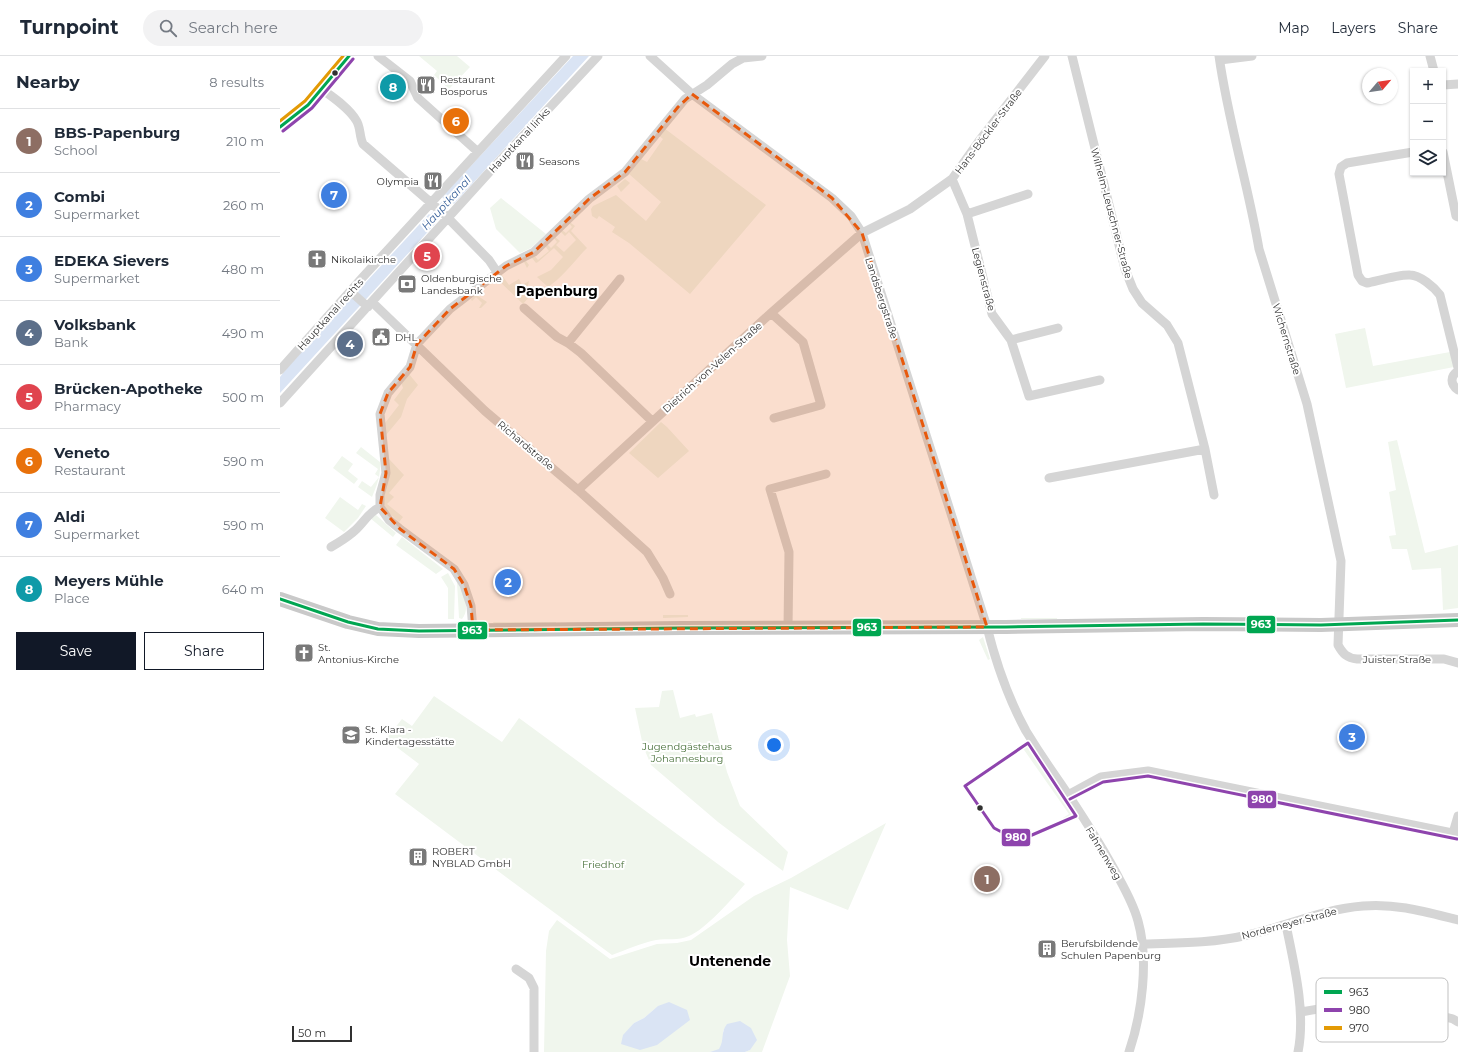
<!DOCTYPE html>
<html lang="en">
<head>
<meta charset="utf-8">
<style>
  :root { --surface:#fff; --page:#f2f2f3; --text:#1f2937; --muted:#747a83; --line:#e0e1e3; --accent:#111827 }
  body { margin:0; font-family:Montserrat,sans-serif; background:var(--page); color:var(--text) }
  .controls { position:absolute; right:12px; top:12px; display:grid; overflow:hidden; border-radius:0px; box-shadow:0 1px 3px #0004 }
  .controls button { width:36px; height:36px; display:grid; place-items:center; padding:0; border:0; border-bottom:1px solid var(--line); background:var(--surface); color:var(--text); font:20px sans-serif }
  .compass { position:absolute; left:1082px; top:12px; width:36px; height:36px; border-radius:50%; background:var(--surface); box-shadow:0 1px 3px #0004; rotate:61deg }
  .scale { position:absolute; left:12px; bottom:10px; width:60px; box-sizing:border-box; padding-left:4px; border:2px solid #313131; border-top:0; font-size:11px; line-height:14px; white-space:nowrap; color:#313131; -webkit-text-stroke:3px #fff; paint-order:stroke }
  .you { position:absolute; left:494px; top:689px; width:14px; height:14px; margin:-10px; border:3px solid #fff; border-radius:50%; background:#1a73e8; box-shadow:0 0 0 6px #1a73e833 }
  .badge { display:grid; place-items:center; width:26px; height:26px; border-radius:50%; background:var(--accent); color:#fff; font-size:13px; font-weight:700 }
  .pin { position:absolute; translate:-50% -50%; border:2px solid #fff; box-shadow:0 1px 4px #0006 }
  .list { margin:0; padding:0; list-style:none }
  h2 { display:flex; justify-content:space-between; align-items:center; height:52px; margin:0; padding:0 16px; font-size:17px }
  h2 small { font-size:13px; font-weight:400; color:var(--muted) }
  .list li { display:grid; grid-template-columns:26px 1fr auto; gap:12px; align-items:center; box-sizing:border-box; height:64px; padding:0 16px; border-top:1px solid var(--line) }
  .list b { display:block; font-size:15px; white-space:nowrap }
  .list p { margin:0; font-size:13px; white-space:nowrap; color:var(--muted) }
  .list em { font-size:13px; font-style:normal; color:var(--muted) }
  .actions { display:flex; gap:8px; padding:12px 16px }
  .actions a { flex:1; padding:9px 0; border:1px solid var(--accent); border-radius:0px; text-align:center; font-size:14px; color:var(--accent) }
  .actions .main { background:var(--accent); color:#fff }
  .icon { flex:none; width:22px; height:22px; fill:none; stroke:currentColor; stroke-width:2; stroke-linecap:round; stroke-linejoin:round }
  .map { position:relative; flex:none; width:1178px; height:996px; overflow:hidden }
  header { display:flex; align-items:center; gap:24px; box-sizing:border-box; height:56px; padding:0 20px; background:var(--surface); border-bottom:1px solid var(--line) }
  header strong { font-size:19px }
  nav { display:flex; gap:22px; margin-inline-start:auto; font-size:14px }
  .search { width:280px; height:36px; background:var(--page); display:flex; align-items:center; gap:10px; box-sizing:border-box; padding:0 14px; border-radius:22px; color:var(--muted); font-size:15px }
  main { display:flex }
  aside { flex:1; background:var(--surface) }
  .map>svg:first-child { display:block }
  .green { fill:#f0f6ed; fill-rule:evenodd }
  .water { fill:#dae4f4 }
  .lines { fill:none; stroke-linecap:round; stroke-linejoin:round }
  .minor { stroke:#d5d5d5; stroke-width:9 }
  .primary { stroke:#c9c9c9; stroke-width:14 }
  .bus-1-casing { stroke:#fff; stroke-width:6 }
  .bus-2-casing { stroke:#fff; stroke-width:6 }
  .bus-3-casing { stroke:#fff; stroke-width:6 }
  .bus-1 { stroke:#00a651; stroke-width:3 }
  .bus-2 { stroke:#8e44ad; stroke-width:3 }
  .bus-3 { stroke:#e39a05; stroke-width:3 }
  .marked { fill:#e8590c; fill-opacity:0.2; stroke:#e8590c; stroke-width:3; stroke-dasharray:8 5; stroke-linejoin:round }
  .bus-dot { fill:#313131; stroke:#fff; stroke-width:1.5 }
  .labels { text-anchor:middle; stroke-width:4; stroke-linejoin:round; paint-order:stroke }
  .poi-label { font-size:10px; fill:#313131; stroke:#fff; text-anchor:start }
  .street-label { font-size:10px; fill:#313131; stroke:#fff }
  .park-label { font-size:10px; fill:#49713b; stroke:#fff }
  .water-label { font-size:11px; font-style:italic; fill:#38609a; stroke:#fff }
  .district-label { font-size:14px; font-weight:bold; fill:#000; stroke:#fff }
  .key { fill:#fff; stroke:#c1c1c1; stroke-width:1 }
  .key-label { font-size:11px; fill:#313131 }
  .line-badge { stroke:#fff; stroke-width:1.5 }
  .badge-label { font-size:11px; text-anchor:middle; font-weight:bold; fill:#fff }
</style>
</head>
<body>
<header>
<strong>Turnpoint</strong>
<div class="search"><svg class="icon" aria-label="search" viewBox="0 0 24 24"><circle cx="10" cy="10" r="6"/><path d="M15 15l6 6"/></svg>Search here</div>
<nav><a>Map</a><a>Layers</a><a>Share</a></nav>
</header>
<main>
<aside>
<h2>Nearby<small>8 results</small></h2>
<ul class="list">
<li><span class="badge" style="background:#8d6e63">1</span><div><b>BBS-Papenburg</b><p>School</p></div><em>210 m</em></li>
<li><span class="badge" style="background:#3f7fe0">2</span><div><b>Combi</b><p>Supermarket</p></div><em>260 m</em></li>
<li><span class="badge" style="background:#3f7fe0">3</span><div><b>EDEKA Sievers</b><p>Supermarket</p></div><em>480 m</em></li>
<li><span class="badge" style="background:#5c6f8a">4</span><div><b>Volksbank</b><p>Bank</p></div><em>490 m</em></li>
<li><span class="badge" style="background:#e0444e">5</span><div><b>Brücken-Apotheke</b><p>Pharmacy</p></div><em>500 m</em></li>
<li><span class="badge" style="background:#e8710a">6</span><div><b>Veneto</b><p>Restaurant</p></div><em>590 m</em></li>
<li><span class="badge" style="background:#3f7fe0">7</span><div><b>Aldi</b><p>Supermarket</p></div><em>590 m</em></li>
<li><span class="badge" style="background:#0f9aa8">8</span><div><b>Meyers Mühle</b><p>Place</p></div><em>640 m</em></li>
</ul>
<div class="actions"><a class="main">Save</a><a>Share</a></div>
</aside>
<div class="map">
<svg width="1178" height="996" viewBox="0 0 1178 996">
  <rect width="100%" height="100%" fill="#fff"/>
  <path class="green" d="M139,0H177L190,11L169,33L154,19L157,15Z
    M384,72L486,149L410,238L349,187L332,176L335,171L319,160L317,163L312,160L311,153L313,150L336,139L366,165L381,146L349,118L361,103L367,106L383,83L378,79Z
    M345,123L350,127L341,136L337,130Z
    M221,142L266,178L251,192L240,197L216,173L210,152Z
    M289,167H291L295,170L291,175L307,192C295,204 282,222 268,231L257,221L271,214L283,201L274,192L258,206L256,207L252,202V200L254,199L258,204L269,195L265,190L267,188L271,192L277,186L274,182L275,181L280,185L276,189L284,196L296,184L289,176L285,180L280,175L282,174L286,177L292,171Z
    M244,205H246L249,209L247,212L244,206L228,213L221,218L229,229L239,223L242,229L249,225L247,234L249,241L243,248L216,222L220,217Z
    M200,234L202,236L198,240L207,246L201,252H199L202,247L196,241L192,245L191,243Z
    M1085,272L1093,310L1170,296L1174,311L1066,332L1055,278Z
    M129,318L138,329L127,343L121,361L106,379L105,367L119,349L114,344L123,332L121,326Z
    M381,366L387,371L409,395L378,422L349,397Z
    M1117,384L1145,497L1178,489V552L1163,554L1161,512L1132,514L1127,493H1112L1109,480L1116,479L1109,436L1116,434L1108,386Z
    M81,391L100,406C101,419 97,429 92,441L78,431L82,425L91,431L99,421L95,418L98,413L76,397Z
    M62,400L73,408L68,415L78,423L74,428L53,412Z
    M109,403L124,419L109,437L114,441L107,448L123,461L119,466L107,455L103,446Z
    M60,441L78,454L82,448L86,450L78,462L64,476L45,462Z
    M96,459L116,477L113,481L90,462L92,460Z
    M122,481L163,513L156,518L116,489Z
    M168,517L175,530L174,563H168V532L161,521Z
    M177,526C183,536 191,552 182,563L179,562Z
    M383,559H408V561L383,562Z
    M741,562H777V563H741Z
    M213,566H276V569L214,568Z
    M703,581L710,603L708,604L699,584Z
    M393,634L400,662L415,658L416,661L432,657L447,716L460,750L508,796L503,815L438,766L371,709L363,690L355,652L379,651L382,635Z
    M154,640L222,686L239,662L465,828C453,842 425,874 409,880C398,885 387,882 376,884C361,887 346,894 332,899L230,824L115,738L139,708L106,683L122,663L132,670Z
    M743,688H745L749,690L765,715L793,756L791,762L788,763L783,762L789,758L742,691L737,695V692Z
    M606,767L568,854L510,831L507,884L510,920L482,996H465L470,994L443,974V987L439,994L430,996H264L266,895L269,875L277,864L330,903L377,888L397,887L411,884L474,840L511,822ZM378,950L341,987L354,967L364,962Z"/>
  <path class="water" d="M293,0H309L174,148L173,147L156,166V167L0,337V321L12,306L149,158L150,159L164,143L162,141Z
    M389,946L407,954L410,964L377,989L360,994L341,988L343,979L354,967L364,962L378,950Z
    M460,965L471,972L477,984L470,994L465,996H430L439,993C445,983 440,977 447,968Z"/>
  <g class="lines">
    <path class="minor" d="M98,0L130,25L138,42L198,96
      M370,0L412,38L552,142L571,160L582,177L707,571C716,607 728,642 746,675C757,693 769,711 781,728C800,756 818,784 834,813C843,830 853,846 858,865C869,904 862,958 849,996
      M792,0L845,213L853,233L862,247L887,269L898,287L925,393L934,439
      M939,0C948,65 968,128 979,193L1027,348L1061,505L1058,589C1063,598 1067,602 1077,603H1164L1178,607
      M1150,0L1154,15
      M940,4L972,0
      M1163,29L1178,28
      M43,34C54,42 69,52 76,64C81,71 79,80 83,88L164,158L209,204L217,216
      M0,71L28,49L41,35L69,0
      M1133,96L1067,107L1061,111L1059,118L1078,219L1082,225L1087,227C1097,225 1120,218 1130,219C1140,219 1154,231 1160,239L1178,312
      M1163,96L1176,160L1178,161
      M672,123L687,158L712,258L731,284L749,340L820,324
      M687,158L748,138
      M70,235L88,251
      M92,246L205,355L298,434L367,496L383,522L390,538
      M244,252L277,281L288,287L301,297L372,365
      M491,257L523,286L541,349L494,362
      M731,284L778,272
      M288,287L340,223
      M0,314L82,222L286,0
      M1178,315C1170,320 1170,328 1178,334
      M0,347L214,111L318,0
      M769,422L925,393
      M298,434L491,257L582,177L630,153L672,123L699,85L765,0
      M51,491C58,487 66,482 72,477C83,469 87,457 100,451
      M508,572L509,496L490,433L546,418
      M193,574L191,550L184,529L174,513L120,473L109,464L100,451V439L106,417L100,358L108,337L130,311L137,288L170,253L226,210L254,196L309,143L345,116L405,43L427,29L452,8L463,2L482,0
      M788,739L821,721L868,715L1178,778
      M1173,777L1178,760
      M1006,869C1014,908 1026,956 1018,996
      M863,888C898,887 934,887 968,879C1007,870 1043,853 1083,850C1116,847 1146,856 1178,864
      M236,913L249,922L254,932V996
      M1021,956C1043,952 1065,948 1088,947C1115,947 1147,956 1173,963L1178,966"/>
    <path class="primary" d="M0,543L68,566L98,573L139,575L402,572L726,571L923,568L1041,569L1178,564"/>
    <defs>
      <path id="bus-1" d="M0,71L28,49L69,0
        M0,543L68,566L98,573L139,575L402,572L726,571L923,568L1041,569L1178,564"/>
      <path id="bus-2" d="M3,75L32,52L73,3
        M748,687L796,760L745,782L731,781L714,772L685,730Z
        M790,743L823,726L868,720L1177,783"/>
      <path id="bus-3" d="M0,65L25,45L63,0"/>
    </defs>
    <use href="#bus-1" class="bus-1-casing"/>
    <use href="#bus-2" class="bus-2-casing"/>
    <use href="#bus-3" class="bus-3-casing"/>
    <use href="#bus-1" class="bus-1"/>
    <use href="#bus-2" class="bus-2"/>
    <use href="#bus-3" class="bus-3"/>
  </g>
  <path class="marked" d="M412,38L552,142L582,177L707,571L193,574L191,550L184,529L174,513L120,473L100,451L106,417L100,358L108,337L130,311L137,288L170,253L226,210L254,196L309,143L345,116L398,51Z"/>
  <defs>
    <symbol id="restaurant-square" viewBox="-11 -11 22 22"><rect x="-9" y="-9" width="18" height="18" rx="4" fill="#797979" stroke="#fff"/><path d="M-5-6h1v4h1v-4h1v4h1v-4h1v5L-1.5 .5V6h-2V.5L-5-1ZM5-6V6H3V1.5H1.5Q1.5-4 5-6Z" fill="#fff"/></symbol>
    <symbol id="church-square" viewBox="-11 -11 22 22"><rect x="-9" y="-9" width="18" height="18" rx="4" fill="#797979" stroke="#fff"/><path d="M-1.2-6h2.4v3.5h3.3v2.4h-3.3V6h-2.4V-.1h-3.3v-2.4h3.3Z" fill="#fff"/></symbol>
    <symbol id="bank-square" viewBox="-11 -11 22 22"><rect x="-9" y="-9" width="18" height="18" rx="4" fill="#797979" stroke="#fff"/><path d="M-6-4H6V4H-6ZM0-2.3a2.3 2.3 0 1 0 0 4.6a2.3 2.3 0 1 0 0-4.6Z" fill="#fff"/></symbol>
    <symbol id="civic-square" viewBox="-11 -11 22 22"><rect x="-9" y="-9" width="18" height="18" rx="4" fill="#797979" stroke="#fff"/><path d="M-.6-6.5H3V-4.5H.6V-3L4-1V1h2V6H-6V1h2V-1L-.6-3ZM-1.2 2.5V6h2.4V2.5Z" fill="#fff"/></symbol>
    <symbol id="school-square" viewBox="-11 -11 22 22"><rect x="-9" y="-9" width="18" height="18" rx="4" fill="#797979" stroke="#fff"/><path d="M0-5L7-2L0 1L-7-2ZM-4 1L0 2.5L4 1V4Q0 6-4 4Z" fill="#fff"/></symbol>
    <symbol id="building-square" viewBox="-11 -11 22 22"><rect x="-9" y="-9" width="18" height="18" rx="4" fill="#797979" stroke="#fff"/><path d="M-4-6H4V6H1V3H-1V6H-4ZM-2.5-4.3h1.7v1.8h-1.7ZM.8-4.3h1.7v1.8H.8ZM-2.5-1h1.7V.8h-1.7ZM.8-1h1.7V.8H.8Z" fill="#fff"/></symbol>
  </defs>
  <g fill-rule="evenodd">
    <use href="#restaurant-square" x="135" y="18" width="22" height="22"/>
    <use href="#restaurant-square" x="234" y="94" width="22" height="22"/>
    <use href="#restaurant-square" x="142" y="114" width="22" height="22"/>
    <use href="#church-square" x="26" y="192" width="22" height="22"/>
    <use href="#bank-square" x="116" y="217" width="22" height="22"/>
    <use href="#civic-square" x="90" y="270" width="22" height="22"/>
    <use href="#church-square" x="13" y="586" width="22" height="22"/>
    <use href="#school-square" x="60" y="668" width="22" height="22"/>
    <use href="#building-square" x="127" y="790" width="22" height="22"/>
    <use href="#building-square" x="756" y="882" width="22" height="22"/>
  </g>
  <g class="bus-dot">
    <circle cx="55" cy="17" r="3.5"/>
    <circle cx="700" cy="752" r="3.5"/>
  </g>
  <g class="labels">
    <g class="poi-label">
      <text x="160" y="27">Restaurant<tspan x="160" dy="12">Bosporus</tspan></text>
      <text x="259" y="109">Seasons</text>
      <text x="139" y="129" text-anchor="end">Olympia</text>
      <text x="51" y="207">Nikolaikirche</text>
      <text x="141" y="226">Oldenburgische<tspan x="141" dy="12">Landesbank</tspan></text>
      <text x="115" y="285">DHL</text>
      <text x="38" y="595">St.<tspan x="38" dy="12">Antonius-Kirche</tspan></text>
      <text x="85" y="677">St. Klara -<tspan x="85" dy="12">Kindertagesstätte</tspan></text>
      <text x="152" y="799">ROBERT<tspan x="152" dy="12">NYBLAD GmbH</tspan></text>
      <text x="781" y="891">Berufsbildende<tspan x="781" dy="12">Schulen Papenburg</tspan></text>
    </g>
    <g class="street-label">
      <text transform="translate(708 75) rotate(-53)" y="4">Hans-Böckler-Straße</text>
      <text transform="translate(239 84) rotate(-47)" y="4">Hauptkanal links</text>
      <text transform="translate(832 157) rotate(75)" y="4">Wilhelm-Leuschner-Straße</text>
      <text transform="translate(704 223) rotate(75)" y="4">Legienstraße</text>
      <text transform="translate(602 242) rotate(72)" y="4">Landsbergstraße</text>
      <text transform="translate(50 258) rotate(-48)" y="4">Hauptkanal rechts</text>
      <text transform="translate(1007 283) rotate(73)" y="4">Wichernstraße</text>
      <text transform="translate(432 311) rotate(-42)" y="4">Dietrich-von-Velen-Straße</text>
      <text transform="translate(246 389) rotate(40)" y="4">Richardstraße</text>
      <text x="1117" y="607">Juister Straße</text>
      <text transform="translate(824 797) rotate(59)" y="4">Fahnenweg</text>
      <text transform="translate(1009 867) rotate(-15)" y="4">Norderneyer Straße</text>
    </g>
    <g class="park-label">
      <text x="407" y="694">Jugendgästehaus<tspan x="407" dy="12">Johannesburg</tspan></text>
      <text x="323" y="812">Friedhof</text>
    </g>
    <g class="water-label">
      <text transform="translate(166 147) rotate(-48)" y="4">Hauptkanal</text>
    </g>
    <g class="district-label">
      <text x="277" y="240">Papenburg</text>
      <text x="450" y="910">Untenende</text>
    </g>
  </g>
  <rect x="1036" y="922" width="132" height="64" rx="6" class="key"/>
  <rect x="1044" y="934" width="18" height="4" fill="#00a651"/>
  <rect x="1044" y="952" width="18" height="4" fill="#8e44ad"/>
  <rect x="1044" y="970" width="18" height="4" fill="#e39a05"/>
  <g class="key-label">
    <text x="1069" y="940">963</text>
    <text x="1069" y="958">980</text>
    <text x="1069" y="976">970</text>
  </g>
  <g class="line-badge">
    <rect x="966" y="559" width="30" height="19" rx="4" fill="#00a651"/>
    <rect x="572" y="562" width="30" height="19" rx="4" fill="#00a651"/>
    <rect x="177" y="565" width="31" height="19" rx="4" fill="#00a651"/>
    <rect x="967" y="734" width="30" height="19" rx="4" fill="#8e44ad"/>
    <rect x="721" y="772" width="30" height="19" rx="4" fill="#8e44ad"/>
  </g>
  <g class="badge-label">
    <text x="981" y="572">963</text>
    <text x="587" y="575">963</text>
    <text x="192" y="578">963</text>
    <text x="982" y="747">980</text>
    <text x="736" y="785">980</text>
  </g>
</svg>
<div class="controls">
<button>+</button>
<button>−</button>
<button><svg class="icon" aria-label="layers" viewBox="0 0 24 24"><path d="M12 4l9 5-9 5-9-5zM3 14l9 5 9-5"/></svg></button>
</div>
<svg class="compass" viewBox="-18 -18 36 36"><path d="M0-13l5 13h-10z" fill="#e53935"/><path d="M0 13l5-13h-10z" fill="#747a83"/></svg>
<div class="scale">50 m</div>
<div class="you"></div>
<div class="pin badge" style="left:707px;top:823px;background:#8d6e63">1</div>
<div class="pin badge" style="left:228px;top:526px;background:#3f7fe0">2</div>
<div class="pin badge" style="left:1072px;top:681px;background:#3f7fe0">3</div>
<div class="pin badge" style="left:70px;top:288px;background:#5c6f8a">4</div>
<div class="pin badge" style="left:147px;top:200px;background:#e0444e">5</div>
<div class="pin badge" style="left:176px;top:65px;background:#e8710a">6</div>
<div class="pin badge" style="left:54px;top:139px;background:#3f7fe0">7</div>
<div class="pin badge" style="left:113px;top:31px;background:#0f9aa8">8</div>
</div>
</main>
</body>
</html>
